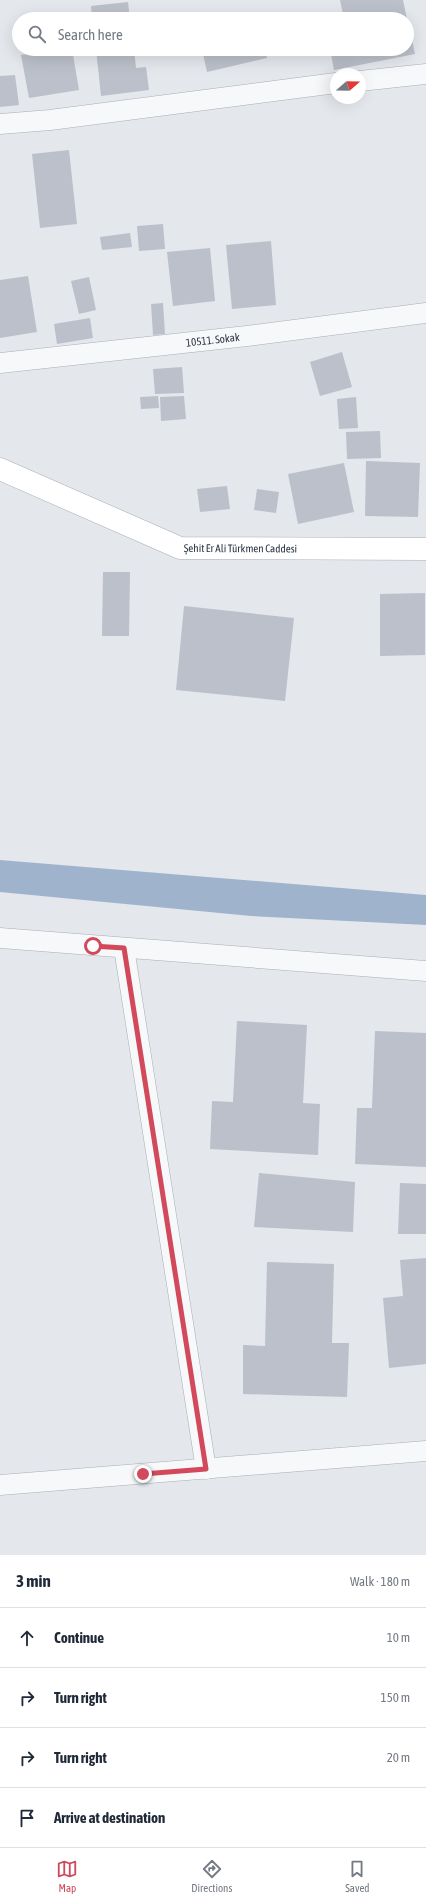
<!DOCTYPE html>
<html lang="en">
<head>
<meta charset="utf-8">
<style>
  :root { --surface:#fff; --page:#f6f6f7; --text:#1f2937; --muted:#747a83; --line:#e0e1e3; --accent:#d1495b }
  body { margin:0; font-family:"Asap Condensed",sans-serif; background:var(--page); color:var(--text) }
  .compass { position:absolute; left:330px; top:68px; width:36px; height:36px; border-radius:50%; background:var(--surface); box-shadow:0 4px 16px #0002; rotate:70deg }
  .stop { position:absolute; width:12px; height:12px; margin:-9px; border:3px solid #d1495b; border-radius:50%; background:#fff }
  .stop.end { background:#d1495b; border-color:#fff; box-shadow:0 1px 4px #0008 }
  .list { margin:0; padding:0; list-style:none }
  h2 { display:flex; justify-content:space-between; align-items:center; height:52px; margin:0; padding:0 16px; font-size:17px }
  h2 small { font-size:13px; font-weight:400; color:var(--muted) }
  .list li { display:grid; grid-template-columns:26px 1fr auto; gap:12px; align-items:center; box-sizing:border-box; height:60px; padding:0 16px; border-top:1px solid var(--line) }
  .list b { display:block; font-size:15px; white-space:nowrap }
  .list em { font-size:13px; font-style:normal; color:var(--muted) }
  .icon { flex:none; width:22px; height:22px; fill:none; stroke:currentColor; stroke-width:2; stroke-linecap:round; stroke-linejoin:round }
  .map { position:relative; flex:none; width:426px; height:1555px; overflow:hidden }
  .search { position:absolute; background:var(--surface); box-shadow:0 4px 16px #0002; left:12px; right:12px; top:12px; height:44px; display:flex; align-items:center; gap:10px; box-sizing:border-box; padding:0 14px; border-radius:22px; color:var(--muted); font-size:15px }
  .sheet { height:292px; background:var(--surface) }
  nav { display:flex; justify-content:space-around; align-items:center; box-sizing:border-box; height:56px; border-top:1px solid var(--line); background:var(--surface); font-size:11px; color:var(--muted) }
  nav a { display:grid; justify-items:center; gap:2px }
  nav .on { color:var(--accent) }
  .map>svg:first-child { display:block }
  .water { fill:#9fb4cc }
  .building { fill:#bbc0ca }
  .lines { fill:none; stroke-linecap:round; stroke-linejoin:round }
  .street-casing { stroke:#a9aeb7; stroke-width:21 }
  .secondary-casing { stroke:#a9aeb7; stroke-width:23 }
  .street { stroke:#f7f8fa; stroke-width:20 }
  .secondary { stroke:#fff; stroke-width:22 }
  .route { stroke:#d1495b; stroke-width:5 }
  .labels { text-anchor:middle; stroke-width:3.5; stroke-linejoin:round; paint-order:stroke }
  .street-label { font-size:11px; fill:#2b3445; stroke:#f4f6f9 }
</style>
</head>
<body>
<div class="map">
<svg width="426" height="1555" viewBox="0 0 426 1555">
  <rect width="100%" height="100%" fill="#e4e7ec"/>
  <path class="water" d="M0,860L426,895V925L251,916L0,892Z"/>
  <path class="building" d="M340,0H403L407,19H344Z
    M128,2L130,19H92L91,6Z
    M408,20L415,54L334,70L330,49H407Z
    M33,49H72L79,90L29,98L21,55L34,53Z
    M96,49H134L136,68L146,67L149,90L101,96Z
    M202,49H265L267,58L207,72Z
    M15,75L19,105L0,107V76Z
    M69,150L77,224L40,228L32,154Z
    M163,224L165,249L139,251L137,226Z
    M130,233L132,247L102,250L100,237Z
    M271,241L276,305L232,309L226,245Z
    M210,248L215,301L173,306L167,252Z
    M28,276L37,332L0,338V280Z
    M89,277L96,310L79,314L71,281Z
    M163,303L165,334L153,335L151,304Z
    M90,318L93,338L57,344L54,324Z
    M342,352L352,387L320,396L310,362Z
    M182,367L184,393L155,394L153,369Z
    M158,396L159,408L141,409L140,397Z
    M184,396L186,419L161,421L160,397Z
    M356,397L358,428L339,429L337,399Z
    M380,431L381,458L347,459L346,432Z
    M366,461L420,463L418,517L365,516Z
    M344,463L354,512L298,524L288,474Z
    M227,486L230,509L200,512L197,489Z
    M257,489L279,492L276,513L254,510Z
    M103,572H130L129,636H102Z
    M425,593V655L380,656V594Z
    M184,606L294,618L285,701L176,690Z
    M237,1021L307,1025L303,1103L320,1104L318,1155L210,1149L212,1101L233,1102Z
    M375,1031L426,1033V1167L355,1164L357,1108H372Z
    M259,1173L355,1182L353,1232L254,1227Z
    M400,1183L426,1184V1234H398Z
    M426,1258V1364L389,1368L383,1298L403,1296L400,1260Z
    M267,1262L334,1264L332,1343H349L347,1397L243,1394V1345L265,1346Z"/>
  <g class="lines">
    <defs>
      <g id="street">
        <path d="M360,81L426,74"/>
        <path d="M0,124L50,120L336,83"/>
        <path id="s1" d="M0,363L247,336L426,313"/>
        <path d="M0,938L426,971"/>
        <path d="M124,948L206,1469"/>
        <path d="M0,1485L426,1451"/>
      </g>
      <g id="secondary">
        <path id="s2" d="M0,469L180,548L426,549"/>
      </g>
    </defs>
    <use href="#street" class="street-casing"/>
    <use href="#secondary" class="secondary-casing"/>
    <use href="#street" class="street"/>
    <use href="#secondary" class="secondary"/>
  </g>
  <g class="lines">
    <path class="route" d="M93,946L124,948L206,1469L143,1474"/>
  </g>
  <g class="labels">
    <g class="street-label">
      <text dy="4" stroke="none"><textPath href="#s1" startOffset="214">10511. Sokak</textPath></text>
      <text dy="4" stroke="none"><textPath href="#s2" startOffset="257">Şehit Er Ali Türkmen Caddesi</textPath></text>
    </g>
  </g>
</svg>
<svg class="compass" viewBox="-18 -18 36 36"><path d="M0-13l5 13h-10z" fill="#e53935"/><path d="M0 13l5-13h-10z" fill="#747a83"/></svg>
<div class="stop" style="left:93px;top:946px"></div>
<div class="stop end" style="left:143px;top:1474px"></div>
<div class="search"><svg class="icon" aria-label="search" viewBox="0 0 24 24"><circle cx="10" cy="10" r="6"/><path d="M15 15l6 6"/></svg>Search here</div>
</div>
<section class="sheet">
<h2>3 min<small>Walk · 180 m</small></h2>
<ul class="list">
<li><svg class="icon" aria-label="ahead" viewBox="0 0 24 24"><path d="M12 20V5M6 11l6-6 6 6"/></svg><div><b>Continue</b></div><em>10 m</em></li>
<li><svg class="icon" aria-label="right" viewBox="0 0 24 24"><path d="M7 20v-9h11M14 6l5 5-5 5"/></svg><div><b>Turn right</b></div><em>150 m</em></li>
<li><svg class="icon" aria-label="right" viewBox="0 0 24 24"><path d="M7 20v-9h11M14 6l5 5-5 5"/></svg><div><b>Turn right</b></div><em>20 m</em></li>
<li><svg class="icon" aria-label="arrive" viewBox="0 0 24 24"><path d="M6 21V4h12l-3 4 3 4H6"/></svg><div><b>Arrive at destination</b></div></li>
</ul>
</section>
<nav>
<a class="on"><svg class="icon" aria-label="map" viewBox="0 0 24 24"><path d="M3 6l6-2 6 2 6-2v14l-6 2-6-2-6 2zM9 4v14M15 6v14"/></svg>Map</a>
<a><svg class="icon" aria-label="directions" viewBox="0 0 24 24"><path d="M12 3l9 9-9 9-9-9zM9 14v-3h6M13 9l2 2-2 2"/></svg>Directions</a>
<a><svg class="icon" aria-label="saved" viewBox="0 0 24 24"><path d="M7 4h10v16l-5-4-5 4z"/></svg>Saved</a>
</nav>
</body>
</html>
